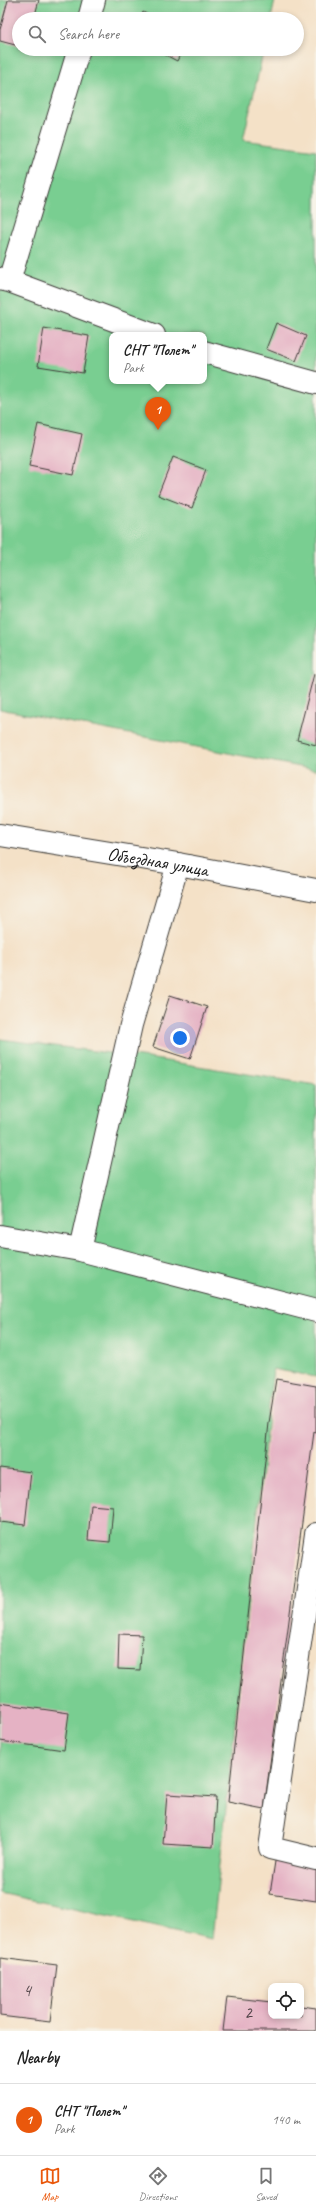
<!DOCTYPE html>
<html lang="en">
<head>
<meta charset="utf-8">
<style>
  :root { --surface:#fff; --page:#f6f6f6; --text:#222; --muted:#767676; --line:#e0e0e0; --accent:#ea580c }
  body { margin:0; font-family:Caveat,sans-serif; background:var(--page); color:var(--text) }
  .controls { position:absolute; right:12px; bottom:12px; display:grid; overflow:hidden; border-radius:8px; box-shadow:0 2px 6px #0003 }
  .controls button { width:36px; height:36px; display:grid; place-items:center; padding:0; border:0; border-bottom:1px solid var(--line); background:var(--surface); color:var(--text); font:20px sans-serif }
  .you { position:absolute; left:180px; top:1038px; width:14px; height:14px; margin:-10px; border:3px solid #fff; border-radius:50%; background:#1a73e8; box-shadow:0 0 0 6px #1a73e833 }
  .badge { display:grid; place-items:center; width:26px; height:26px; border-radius:50%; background:var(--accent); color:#fff; font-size:13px; font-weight:700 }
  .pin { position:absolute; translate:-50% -33px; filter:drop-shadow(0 1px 2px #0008) }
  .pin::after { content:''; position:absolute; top:21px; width:14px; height:12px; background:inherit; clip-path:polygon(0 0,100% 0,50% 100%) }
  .popup { position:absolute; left:109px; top:332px; width:98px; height:52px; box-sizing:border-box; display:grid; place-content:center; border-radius:8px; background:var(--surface); filter:drop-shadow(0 1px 3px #0005); font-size:13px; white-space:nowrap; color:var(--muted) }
  .popup b { font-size:15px; color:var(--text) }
  .popup::after { content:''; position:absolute; left:50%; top:100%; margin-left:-8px; border:8px solid transparent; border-top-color:var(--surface) }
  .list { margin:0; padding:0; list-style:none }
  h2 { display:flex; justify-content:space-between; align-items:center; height:52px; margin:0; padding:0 16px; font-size:17px }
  h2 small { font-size:13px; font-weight:400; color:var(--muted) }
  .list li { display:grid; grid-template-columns:26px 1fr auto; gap:12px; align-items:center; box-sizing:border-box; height:72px; padding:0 16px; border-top:1px solid var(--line) }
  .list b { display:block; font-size:15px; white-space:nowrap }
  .list p { margin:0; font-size:13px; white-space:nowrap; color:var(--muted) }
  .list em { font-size:13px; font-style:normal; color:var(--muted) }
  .icon { flex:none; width:22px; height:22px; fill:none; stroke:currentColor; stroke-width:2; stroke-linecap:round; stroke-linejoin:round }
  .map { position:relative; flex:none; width:316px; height:2031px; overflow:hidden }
  .search { position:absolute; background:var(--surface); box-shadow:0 2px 6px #0003; left:12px; right:12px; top:12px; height:44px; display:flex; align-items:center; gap:10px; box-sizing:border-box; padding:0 14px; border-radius:22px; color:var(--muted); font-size:15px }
  .sheet { height:124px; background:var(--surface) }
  nav { display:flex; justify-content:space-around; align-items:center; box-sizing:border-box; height:56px; border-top:1px solid var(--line); background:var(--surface); font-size:11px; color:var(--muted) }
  nav a { display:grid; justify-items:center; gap:2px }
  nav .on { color:var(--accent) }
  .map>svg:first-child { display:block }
  .green { fill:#79ce91; stroke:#4a7556; fill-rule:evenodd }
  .building { fill:#e5b2c4 }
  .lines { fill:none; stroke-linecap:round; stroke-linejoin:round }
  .minor-casing { stroke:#3c3a36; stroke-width:24 }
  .major-casing { stroke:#3c3a36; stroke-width:24 }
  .minor { stroke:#fff; stroke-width:22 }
  .major { stroke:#fff; stroke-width:22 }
  .labels { text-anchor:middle; stroke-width:4; stroke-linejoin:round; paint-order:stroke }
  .number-label { font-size:17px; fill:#4e4246 }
  .street-label { font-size:19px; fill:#1c1c1c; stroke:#f7f3e8 }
</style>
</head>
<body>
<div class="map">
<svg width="316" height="2031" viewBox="0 0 316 2031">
  <rect width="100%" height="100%" fill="#f7f3e8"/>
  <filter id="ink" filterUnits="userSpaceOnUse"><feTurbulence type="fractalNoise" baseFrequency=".025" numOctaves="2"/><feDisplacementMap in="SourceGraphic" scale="8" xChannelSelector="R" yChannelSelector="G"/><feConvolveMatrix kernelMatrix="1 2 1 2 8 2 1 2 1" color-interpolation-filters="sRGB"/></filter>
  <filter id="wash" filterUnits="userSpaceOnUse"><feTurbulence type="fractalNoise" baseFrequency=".012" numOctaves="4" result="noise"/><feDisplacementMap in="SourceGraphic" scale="16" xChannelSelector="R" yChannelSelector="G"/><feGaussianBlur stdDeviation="0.9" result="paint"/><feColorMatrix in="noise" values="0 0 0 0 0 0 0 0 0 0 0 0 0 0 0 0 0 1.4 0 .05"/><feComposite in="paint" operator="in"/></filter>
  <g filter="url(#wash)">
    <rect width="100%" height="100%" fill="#f4e1c7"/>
    <path class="green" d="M0,0H275L271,19H19V49H264L243,140L316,150V770L0,709ZM112,335H204V381H112Z
      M0,1039L148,1058L316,1085V1377L273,1369L212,1939L0,1893Z"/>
    <g id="blocks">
      <path class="building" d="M8,0H39L34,19H19V46L0,41V30Z
        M143,12L156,19H140Z
        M154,49H183L177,61Z
        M276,323L306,336L296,361L266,349Z
        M44,328L89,336L83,373L38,366Z
        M38,424L82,434L73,475L29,466Z
        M173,457L206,470L192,508L158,495Z
        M314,674L316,675V745L297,740Z
        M170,995L207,1007L190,1059L153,1047Z
        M276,1379L316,1386V1433L314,1432L264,1809L228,1802L269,1423Z
        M0,1468L31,1472L25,1525L0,1522Z
        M91,1505L113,1507L110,1542L88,1540Z
        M119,1634L142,1635L140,1670L118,1669Z
        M0,1703L69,1713L64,1750L0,1741Z
        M167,1794L216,1797L213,1847L163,1844Z
        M276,1855L316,1861V1901L270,1894Z
        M0,1958L57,1965L50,2022L0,2016Z
        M227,1997L271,2002V2016H301V2006L316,2008V2031H223Z"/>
    </g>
  </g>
  <g filter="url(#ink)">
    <use href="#blocks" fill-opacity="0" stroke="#3c3a36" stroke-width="1"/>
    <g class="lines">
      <defs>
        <path id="minor" d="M89,19L94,0
          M0,279L9,281L154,335
          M9,281L79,49
          M204,352L316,383
          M0,1236L80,1250L316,1311
          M80,1250L131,1025L178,864
          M316,1534L270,1848L316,1859"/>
        <g id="major">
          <path id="s1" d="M0,835L178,864L316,890"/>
        </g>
      </defs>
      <use href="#minor" class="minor-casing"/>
      <use href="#major" class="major-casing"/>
      <use href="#minor" class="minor"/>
      <use href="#major" class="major"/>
    </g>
  </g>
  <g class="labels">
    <g class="number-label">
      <text x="27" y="1996">4</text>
      <text x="248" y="2018">2</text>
    </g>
    <g class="street-label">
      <text dy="7" stroke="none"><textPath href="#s1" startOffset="160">Объездная улица</textPath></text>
    </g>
  </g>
</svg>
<div class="controls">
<button><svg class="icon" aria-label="locate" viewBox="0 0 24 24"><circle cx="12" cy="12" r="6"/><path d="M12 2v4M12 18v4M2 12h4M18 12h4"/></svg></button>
</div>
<div class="you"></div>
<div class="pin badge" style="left:158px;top:430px">1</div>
<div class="popup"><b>СНТ &quot;Полет&quot;</b>Park</div>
<div class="search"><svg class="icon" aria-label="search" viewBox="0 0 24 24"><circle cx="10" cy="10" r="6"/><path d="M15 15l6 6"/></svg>Search here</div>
</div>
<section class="sheet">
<h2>Nearby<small></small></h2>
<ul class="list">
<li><span class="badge">1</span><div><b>СНТ &quot;Полет&quot;</b><p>Park</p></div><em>140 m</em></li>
</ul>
</section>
<nav>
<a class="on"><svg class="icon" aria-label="map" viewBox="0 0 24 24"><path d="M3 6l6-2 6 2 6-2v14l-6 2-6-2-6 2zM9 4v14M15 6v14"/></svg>Map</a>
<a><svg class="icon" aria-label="directions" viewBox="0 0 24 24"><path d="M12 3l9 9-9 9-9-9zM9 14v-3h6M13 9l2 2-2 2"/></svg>Directions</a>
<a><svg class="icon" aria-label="saved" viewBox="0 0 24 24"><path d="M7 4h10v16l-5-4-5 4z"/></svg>Saved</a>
</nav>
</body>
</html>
